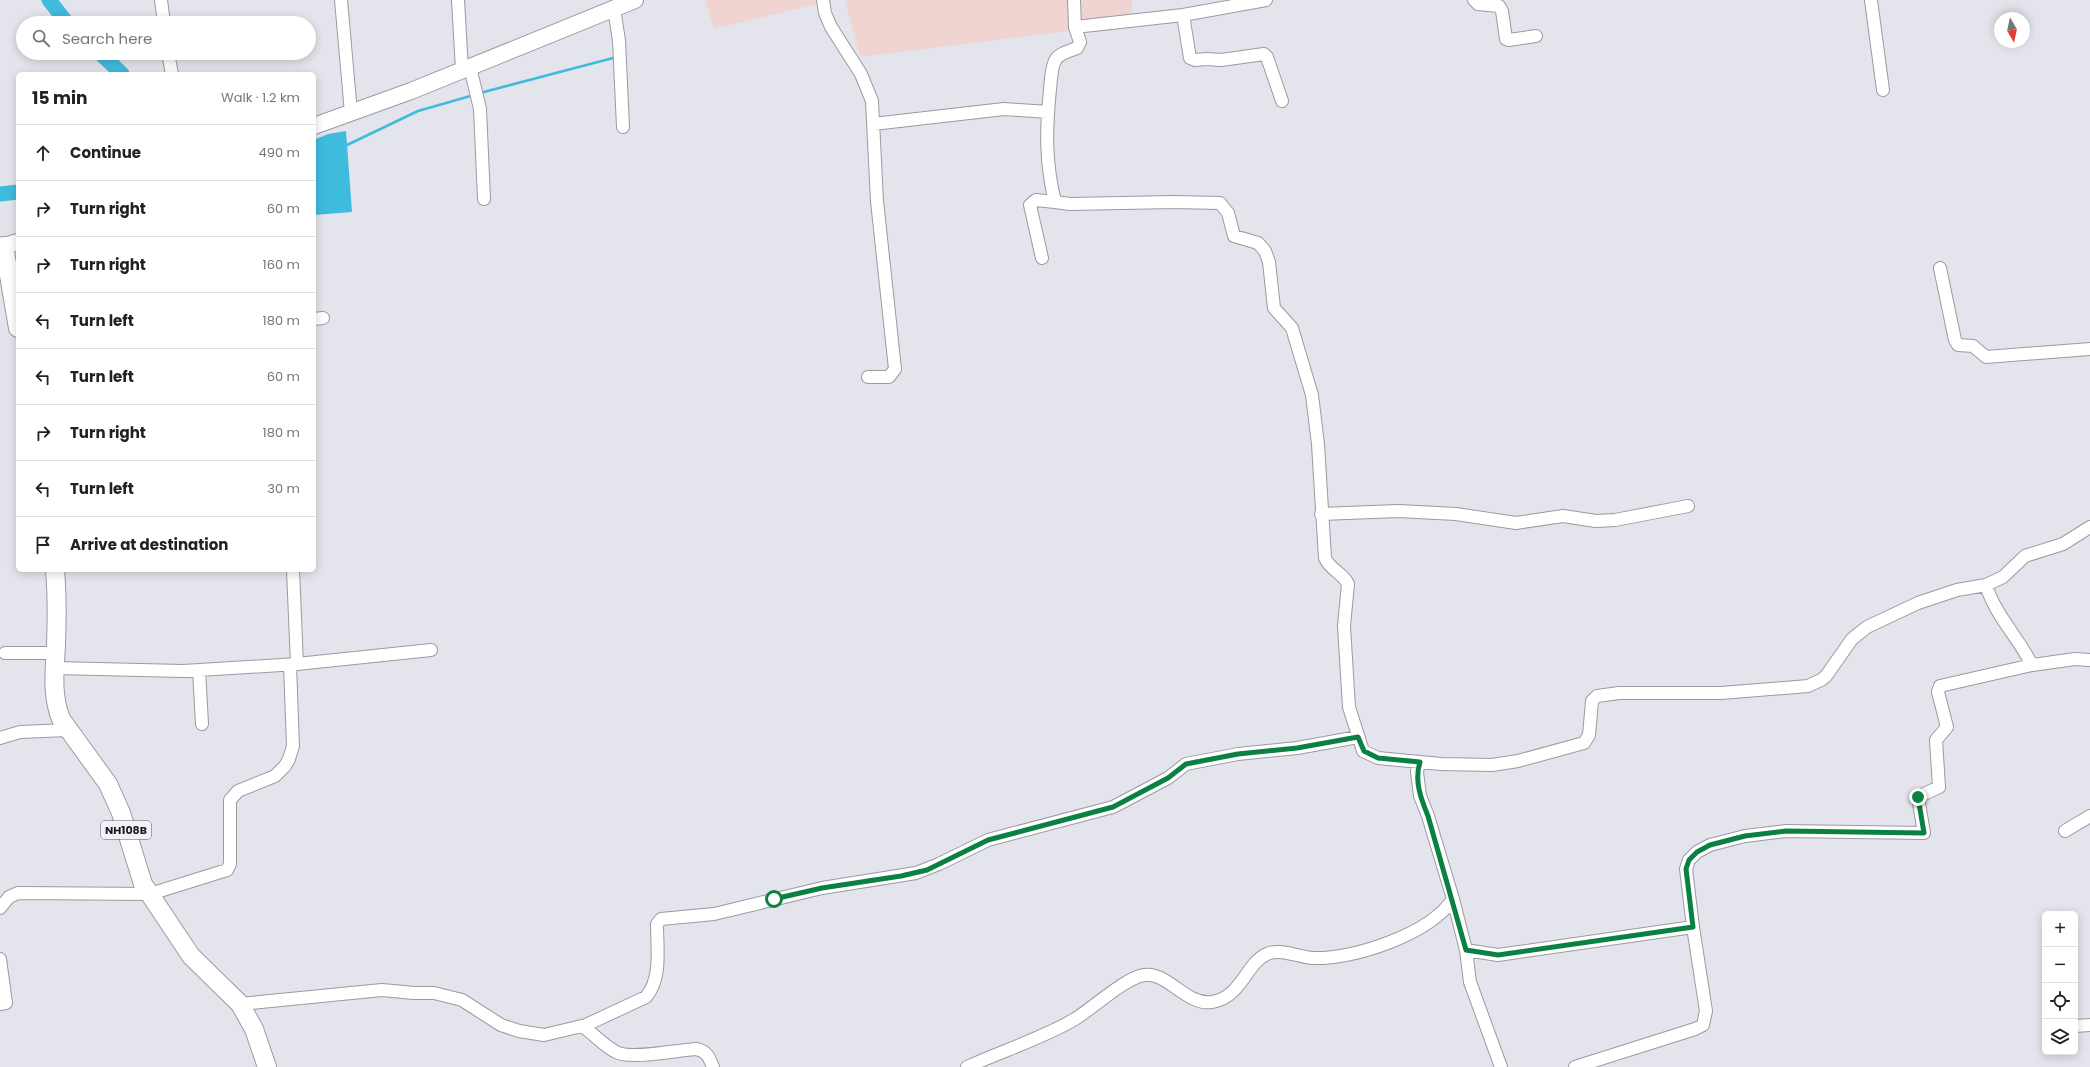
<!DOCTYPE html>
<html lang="en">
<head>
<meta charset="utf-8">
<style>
  :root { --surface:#fff; --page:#f6f6f6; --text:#222; --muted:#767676; --line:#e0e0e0 }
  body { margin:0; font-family:Poppins,sans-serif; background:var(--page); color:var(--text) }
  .controls { position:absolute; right:12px; bottom:12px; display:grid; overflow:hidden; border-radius:6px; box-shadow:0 2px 10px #0003 }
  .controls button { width:36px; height:36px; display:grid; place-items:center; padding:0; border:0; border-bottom:1px solid var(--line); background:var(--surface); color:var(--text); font:20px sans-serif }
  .compass { position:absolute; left:1994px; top:12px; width:36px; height:36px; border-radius:50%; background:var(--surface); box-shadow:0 2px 10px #0003; rotate:171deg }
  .stop { position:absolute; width:12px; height:12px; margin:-9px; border:3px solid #0b8043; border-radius:50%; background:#fff }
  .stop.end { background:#0b8043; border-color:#fff; box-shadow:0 1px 4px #0008 }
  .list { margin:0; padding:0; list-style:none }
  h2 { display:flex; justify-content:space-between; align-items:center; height:52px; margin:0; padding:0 16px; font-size:17px }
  h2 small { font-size:13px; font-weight:400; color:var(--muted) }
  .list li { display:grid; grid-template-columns:26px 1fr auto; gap:12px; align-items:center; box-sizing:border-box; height:56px; padding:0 16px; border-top:1px solid var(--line) }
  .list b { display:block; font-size:15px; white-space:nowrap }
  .list em { font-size:13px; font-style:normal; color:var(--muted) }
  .icon { flex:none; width:22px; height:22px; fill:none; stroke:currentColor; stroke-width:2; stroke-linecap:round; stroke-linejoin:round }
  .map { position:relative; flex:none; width:2090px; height:1067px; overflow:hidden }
  .search { position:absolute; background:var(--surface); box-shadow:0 2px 10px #0003; left:16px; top:16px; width:300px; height:44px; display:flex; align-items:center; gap:10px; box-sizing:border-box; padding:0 14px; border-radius:22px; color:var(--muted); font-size:15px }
  .panel { position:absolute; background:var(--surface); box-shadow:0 2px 10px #0003; left:16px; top:72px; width:300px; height:500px; border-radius:6px }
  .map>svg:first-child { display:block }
  .industrial { fill:#efd4d2 }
  .water { fill:#3fbbde }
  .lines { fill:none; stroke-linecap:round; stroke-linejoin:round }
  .stream { stroke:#3fbbde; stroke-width:2.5 }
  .river { stroke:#3fbbde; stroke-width:15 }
  .minor-casing { stroke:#9a9aa1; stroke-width:14 }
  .major-casing { stroke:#9a9aa1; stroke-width:18 }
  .highway-casing { stroke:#9a9aa1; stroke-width:20 }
  .minor { stroke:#fff; stroke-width:12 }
  .major { stroke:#fff; stroke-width:16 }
  .highway { stroke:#fff; stroke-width:18 }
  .route { stroke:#0b8043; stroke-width:5 }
  .labels { text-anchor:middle; stroke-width:3.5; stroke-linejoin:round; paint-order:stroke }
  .shield { fill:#f1f2f9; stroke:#5b5c60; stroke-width:1 }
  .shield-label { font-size:11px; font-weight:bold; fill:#1b1b1e }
</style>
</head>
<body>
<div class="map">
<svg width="2090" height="1067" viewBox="0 0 2090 1067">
  <rect width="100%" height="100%" fill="#e4e4ec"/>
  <path class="industrial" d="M705,0H833L714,29Z
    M845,0H1132V23L860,57Z"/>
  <path class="water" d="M346,131L352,212L314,215V140L328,134Z"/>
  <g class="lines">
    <path class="stream" d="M480,93L613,58
      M347,145L418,111L474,95"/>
    <path class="river" d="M49,0L67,23
      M100,53L122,74
      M0,194L18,192"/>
    <defs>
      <path id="minor" d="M161,0L164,23
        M341,0L351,113
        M458,0L462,70
        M823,0L825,13L831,27L861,74L872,101L877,201L895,369L889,377H868
        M1074,0L1075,27L1080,42L1077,48C1070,51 1060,53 1056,59C1051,66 1051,81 1050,89C1046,130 1045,161 1055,202L1070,204L1174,202L1220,203L1228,213L1234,236L1258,243L1265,251L1269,262L1274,308L1292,328L1312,395L1318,444L1325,558C1330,570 1343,573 1348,584L1344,626L1349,707L1363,751L1378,758L1441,764L1492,765L1518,761L1584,743L1589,735L1592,701L1597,696L1619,693H1721L1808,686L1821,680L1826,676L1852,639L1867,627L1918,603L1957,590L1986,585L2003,577L2025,556L2063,544L2090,527
        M1474,0L1478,4L1499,6L1502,11L1506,39L1509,40L1536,36
        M1871,0L1883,90
        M614,8L619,41L623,127
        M1183,15L1190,58L1195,60L1207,59L1221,60L1264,54L1267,57L1282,101
        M1075,27L1183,15L1266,0
        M168,53L172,74
        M470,67L480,109L484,199
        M873,124L1004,109L1048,112
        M1042,258L1030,205L1036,200L1055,202
        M1940,268L1955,340L1958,345L1973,346L1986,357L2090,349
        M314,319L323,318
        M1321,514L1398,511L1456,514L1516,523L1563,516L1596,521L1615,520L1688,506
        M293,570L297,664
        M1986,585C1995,615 2018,637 2032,665
        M5,653H56
        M55,668L183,671L297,664L431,650
        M199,670L202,724
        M0,738L20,732L68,730
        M1419,762L1417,772L1420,796L1428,816L1453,899L1466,950L1470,982L1501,1067
        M2065,831L2090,816
        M0,908L9,897L18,893L150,894L227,870L230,864V800L238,791L275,776L285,766L289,759L293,746L290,665
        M1466,950L1498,955L1693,927
        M0,959L6,1003L0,1004
        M240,1004L382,990L414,993H434L462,1000L501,1025L519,1031L544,1035L586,1025L646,997C662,978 657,949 657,924L661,919L714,914L822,888L916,873L939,864L988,840L1113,807L1168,778L1186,764L1238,754L1297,748L1358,737
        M582,1026C594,1034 604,1046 616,1052C630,1060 678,1050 696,1049C707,1051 709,1057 713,1067
        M2075,1026L2090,1025
        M967,1067C1002,1051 1043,1038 1075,1019C1093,1008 1125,978 1144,975C1167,971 1186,1006 1212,1002C1242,997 1246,963 1267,954C1280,948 1299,957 1312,958C1353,960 1430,934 1453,899
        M1575,1067L1695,1029L1703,1025L1706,1011L1693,927L1686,869L1689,860L1697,852L1710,845L1745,836L1786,831L1924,833L1918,797L1939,787L1936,740L1947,727L1938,692L1940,686L2032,665L2075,659L2090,660"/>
      <path id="major" d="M314,126L411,91L635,0
        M4,246L18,242"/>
      <path id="highway" d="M0,247L4,246L18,328
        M55,570C57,594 57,619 56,644C55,670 51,694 61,719L108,784L121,813L143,884L191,956L240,1004L254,1029L267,1067"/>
    </defs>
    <use href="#minor" class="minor-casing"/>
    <use href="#major" class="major-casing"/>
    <use href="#highway" class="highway-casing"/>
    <use href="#minor" class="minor"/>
    <use href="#major" class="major"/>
    <use href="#highway" class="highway"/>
  </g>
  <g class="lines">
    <path class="route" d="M774,899L822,888L901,876L927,870L988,840L1113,807L1168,778L1186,764L1238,754L1297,748L1358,737L1364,751L1378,758L1420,762C1414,781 1421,799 1428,816L1466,950L1498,955L1693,927L1686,869L1689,860L1697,852L1710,845L1745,836L1786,831L1924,833L1918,797"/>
  </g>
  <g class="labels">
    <rect class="shield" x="101" y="821" width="50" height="18" rx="3"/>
    <g class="shield-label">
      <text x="126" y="834">NH108B</text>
    </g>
  </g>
</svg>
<div class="controls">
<button>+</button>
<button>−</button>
<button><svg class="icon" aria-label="locate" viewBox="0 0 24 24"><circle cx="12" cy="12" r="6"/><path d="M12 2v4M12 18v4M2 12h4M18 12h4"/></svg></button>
<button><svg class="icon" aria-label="layers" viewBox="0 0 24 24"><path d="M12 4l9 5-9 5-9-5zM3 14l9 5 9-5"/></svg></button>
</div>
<svg class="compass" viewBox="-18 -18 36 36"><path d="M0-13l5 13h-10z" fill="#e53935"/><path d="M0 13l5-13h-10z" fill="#767676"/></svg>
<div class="stop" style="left:774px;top:899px"></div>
<div class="stop end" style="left:1918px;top:797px"></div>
<div class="search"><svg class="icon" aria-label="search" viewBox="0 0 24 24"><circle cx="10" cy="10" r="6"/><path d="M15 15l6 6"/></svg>Search here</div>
<section class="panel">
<h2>15 min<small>Walk · 1.2 km</small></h2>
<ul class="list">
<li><svg class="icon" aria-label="ahead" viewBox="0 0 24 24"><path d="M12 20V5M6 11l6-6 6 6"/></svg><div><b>Continue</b></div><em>490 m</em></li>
<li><svg class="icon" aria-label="right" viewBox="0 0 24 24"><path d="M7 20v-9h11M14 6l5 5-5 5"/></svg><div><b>Turn right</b></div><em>60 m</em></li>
<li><svg class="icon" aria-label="right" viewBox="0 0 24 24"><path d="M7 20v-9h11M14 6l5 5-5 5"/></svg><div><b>Turn right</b></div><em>160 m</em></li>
<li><svg class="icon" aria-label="left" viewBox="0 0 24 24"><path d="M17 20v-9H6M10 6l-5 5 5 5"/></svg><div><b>Turn left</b></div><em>180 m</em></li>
<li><svg class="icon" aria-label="left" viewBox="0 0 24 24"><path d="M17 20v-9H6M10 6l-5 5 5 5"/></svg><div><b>Turn left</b></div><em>60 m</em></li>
<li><svg class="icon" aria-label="right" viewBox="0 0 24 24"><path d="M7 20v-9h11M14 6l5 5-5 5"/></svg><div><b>Turn right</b></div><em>180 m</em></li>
<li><svg class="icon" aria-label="left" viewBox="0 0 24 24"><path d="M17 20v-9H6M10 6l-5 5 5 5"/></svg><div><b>Turn left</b></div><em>30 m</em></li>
<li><svg class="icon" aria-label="arrive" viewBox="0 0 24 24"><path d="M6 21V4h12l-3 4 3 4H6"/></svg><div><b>Arrive at destination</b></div></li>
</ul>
</section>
</div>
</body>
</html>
